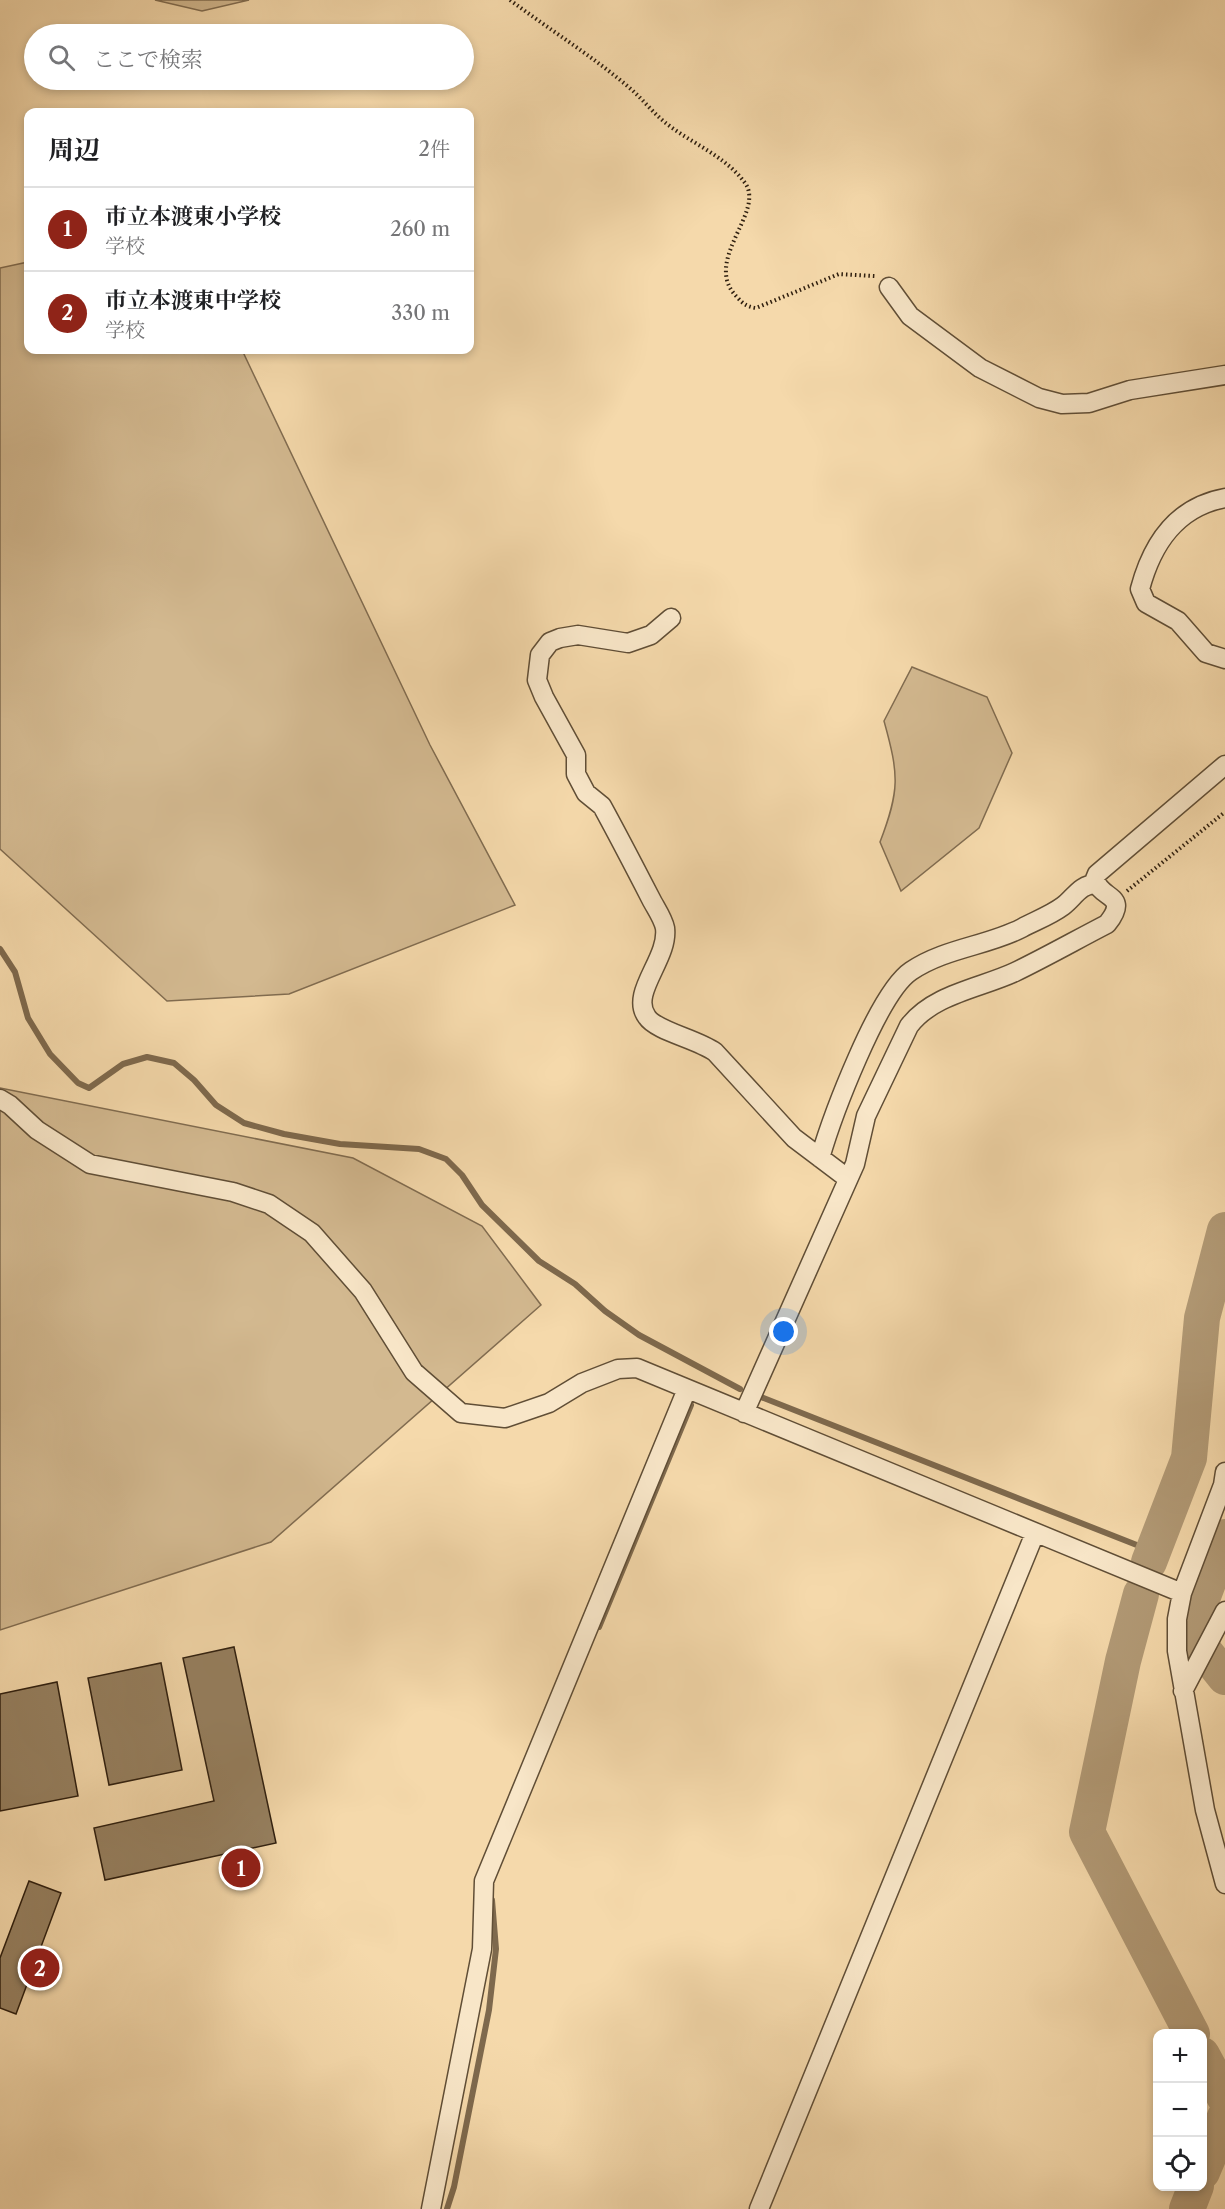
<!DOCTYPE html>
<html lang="ja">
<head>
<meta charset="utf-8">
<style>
  :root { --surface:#fff; --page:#f2f2f2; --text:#202124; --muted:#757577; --line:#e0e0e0; --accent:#8f2418 }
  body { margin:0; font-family:"Libre Caslon Text","Noto Serif JP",serif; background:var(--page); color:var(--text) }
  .controls { position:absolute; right:18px; bottom:18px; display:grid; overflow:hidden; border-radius:12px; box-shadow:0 3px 9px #0003 }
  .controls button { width:54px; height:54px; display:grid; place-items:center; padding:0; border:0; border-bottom:2px solid var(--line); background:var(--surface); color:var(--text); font:30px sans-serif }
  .you { position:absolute; left:784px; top:1332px; width:21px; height:21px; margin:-15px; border:4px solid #fff; border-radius:50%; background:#1a73e8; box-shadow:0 0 0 9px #1a73e833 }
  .badge { display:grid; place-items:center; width:39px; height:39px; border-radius:50%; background:var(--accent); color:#fff; font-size:20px; font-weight:700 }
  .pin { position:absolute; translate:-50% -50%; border:3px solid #fff; box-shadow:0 2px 6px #0006 }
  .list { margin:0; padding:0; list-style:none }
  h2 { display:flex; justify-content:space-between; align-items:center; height:78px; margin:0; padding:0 24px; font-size:26px }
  h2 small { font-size:20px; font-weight:400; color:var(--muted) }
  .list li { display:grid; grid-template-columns:39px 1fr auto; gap:18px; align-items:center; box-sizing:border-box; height:84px; padding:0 24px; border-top:2px solid var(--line) }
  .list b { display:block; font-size:22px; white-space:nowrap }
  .list p { margin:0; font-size:20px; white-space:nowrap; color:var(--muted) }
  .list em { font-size:20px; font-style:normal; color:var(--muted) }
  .icon { flex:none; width:33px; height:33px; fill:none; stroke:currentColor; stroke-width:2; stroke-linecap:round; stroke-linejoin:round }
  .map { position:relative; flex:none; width:1225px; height:2209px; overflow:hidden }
  .search { position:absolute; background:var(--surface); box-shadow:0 3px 9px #0003; left:24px; top:24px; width:450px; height:66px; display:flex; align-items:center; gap:15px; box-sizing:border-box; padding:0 21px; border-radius:33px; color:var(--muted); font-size:22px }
  .panel { position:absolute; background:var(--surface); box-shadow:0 3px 9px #0003; left:24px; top:108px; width:450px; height:246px; border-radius:12px }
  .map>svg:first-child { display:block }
  .green { fill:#d3b990; stroke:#816c50; stroke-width:1.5 }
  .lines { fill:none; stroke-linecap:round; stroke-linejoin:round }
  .stream { stroke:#7e694d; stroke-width:6 }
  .river { stroke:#b29a76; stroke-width:36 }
  .building { fill:#968060; stroke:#2f1f0f; stroke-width:1.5 }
  .street-casing { stroke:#604e36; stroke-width:21 }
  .path { stroke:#2f1f0f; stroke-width:4; stroke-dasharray:1.5 3; stroke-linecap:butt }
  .street { stroke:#f8e6c8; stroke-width:18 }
</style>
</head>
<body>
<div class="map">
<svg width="1225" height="2209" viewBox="0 0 1225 2209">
  <rect width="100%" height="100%" fill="#f5d9ab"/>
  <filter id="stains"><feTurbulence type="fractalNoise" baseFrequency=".00333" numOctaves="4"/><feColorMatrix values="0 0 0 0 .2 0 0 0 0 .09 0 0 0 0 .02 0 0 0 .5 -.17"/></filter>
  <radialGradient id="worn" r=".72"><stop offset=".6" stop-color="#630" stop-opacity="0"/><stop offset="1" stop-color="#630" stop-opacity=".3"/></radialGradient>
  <path class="green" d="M155,0H249L202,11Z
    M28,262V350H242L430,745L515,905L289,994L167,1001L0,849V268Z
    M912,667L987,697L1012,753L979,828L901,891L880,842C900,790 899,775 884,721Z
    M0,1088L353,1158L482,1226L541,1305L271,1542L0,1630Z"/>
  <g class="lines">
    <path class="stream" d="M0,949L15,972L28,1018L50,1054L78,1083L89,1088L123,1064L147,1057L174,1063L194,1080L216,1105L244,1123L284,1134L340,1144L419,1149L446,1159L462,1175L482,1205L539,1261L575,1284L605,1311L639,1335L740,1389
      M761,1397L1152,1551
      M599,1627L691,1405
      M447,2209L454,2187L489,2010L496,1949L492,1900"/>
    <path class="river" d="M1225,1537L1195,1618L1197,1642L1225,1677
      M1149,1562L1189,1458L1202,1318L1225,1230
      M1141,1594L1123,1661L1087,1832L1192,2034
      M1202,2055L1225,2098
      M1202,2172L1225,2117
      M1187,2209L1196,2186"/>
  </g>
  <path class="building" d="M234,1647L276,1843L105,1880L94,1828L214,1801L183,1658Z
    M161,1663L182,1770L109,1785L88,1678Z
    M57,1682L78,1796L0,1811V1694Z
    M29,1881L61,1893L16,2014L0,2008V1958Z"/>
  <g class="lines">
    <defs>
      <path id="street" d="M889,287L910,316L980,368L1039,398L1062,404L1089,403L1130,390L1225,375
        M1225,498C1176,507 1152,544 1140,589L1146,603L1178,621L1206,653L1225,659
        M671,618L651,635L628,643L578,635L560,638L550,642L540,655L537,680L544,697L576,755V774L586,793L602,806C619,837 635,868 651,899C655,907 663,918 665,928C669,959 629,993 647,1017C656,1031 697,1039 715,1052L794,1138L847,1178
        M0,1099L10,1105L37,1130L90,1164L233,1192L269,1204L312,1233L363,1291L414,1372L461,1413L505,1418L549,1403L582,1383L618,1369L637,1368L1182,1593
        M820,1158C832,1117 878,993 911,971C945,948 987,946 1022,928C1035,921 1051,915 1063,906C1074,898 1080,884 1096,884
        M744,1413L855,1164L866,1116L909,1026C933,994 981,988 1015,972C1046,957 1076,940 1107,924C1131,894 1100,900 1095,879L1097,874L1225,765
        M1225,1472L1223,1485L1182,1593L1177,1619V1651L1205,1810L1225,1884
        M1183,1691L1225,1611
        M431,2209L482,1949L484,1881L687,1389
        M759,2209L1035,1533"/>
    </defs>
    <use href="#street" class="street-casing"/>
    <path class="path" d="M510,0C550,30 594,57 632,90C642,99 651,110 661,119C687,142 724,154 745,183C766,212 701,261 737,297C742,303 747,307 756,308L839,274L875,276
      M1127,891L1225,812"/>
    <use href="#street" class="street"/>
  </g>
  <rect width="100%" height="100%" filter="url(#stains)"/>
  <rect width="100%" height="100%" fill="url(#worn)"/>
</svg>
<div class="controls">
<button>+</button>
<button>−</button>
<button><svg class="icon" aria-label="locate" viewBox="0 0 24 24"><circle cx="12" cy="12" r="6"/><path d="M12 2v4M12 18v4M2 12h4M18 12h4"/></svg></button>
</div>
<div class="you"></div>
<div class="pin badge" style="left:241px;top:1868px">1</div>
<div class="pin badge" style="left:40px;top:1968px">2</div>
<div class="search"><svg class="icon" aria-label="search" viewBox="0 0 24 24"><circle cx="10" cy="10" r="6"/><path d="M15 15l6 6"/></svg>ここで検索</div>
<section class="panel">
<h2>周辺<small>2件</small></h2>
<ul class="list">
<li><span class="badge">1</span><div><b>市立本渡東小学校</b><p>学校</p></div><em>260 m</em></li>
<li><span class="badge">2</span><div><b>市立本渡東中学校</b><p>学校</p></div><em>330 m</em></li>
</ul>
</section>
</div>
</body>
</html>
